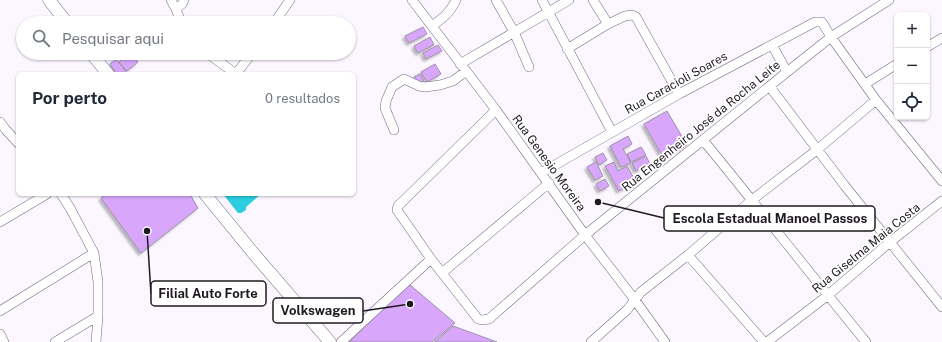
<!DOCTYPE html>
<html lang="pt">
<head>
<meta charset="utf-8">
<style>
  :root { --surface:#fff; --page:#f2f2f3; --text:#1f2937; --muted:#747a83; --line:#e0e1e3 }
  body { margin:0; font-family:"Public Sans",sans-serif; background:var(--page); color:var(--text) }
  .controls { position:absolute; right:12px; top:12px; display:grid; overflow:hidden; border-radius:6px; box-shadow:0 1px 3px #0004 }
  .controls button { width:36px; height:36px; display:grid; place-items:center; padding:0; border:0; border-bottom:1px solid var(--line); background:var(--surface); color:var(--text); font:20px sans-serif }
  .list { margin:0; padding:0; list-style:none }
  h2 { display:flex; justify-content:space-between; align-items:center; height:52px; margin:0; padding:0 16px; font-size:17px }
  h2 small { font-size:13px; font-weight:400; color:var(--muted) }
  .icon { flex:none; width:22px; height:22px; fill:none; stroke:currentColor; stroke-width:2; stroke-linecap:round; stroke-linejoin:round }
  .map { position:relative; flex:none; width:942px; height:342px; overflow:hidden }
  .search { position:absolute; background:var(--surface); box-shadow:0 1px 3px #0004; left:16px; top:16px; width:340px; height:44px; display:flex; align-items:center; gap:10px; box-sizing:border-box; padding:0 14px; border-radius:22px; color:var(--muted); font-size:15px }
  .panel { position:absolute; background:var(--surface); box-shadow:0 1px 3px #0004; left:16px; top:72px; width:340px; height:124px; border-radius:6px }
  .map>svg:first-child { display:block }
  .water { fill:#2bcdde }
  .building { fill:#d8a7fb; stroke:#9d92a6; filter:url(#shadow) }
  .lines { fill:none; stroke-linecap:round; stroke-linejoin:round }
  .minor-casing { stroke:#73697c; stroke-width:10 }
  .major-casing { stroke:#73697c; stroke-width:13 }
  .minor { stroke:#fff; stroke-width:9 }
  .major { stroke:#fff; stroke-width:12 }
  .labels { text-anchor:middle; stroke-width:3.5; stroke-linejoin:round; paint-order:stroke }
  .street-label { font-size:12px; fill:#1f1a22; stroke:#fff }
  .leader { fill:none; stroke:#1f1a22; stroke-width:1.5 }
  .callout-dot { fill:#1f1a22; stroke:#fff; stroke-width:1.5 }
  .callout { fill:#fff; stroke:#1f1a22; stroke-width:1.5 }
  .callout-label { font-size:13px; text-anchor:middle; font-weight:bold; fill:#1f1a22 }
</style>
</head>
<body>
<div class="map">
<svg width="942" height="342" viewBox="0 0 942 342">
  <defs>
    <filter id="shadow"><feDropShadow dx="-2.5" dy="2.5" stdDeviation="1" flood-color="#0004"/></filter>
  </defs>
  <rect width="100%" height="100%" fill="#fbf6ff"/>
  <path class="water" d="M223,194H261L246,207V210L241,213H238Z"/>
  <path class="building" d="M423,27L427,34L409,43L405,36Z
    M430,37L434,45L418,53L414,46Z
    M438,45L442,51L426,59L423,53Z
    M130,53L138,62L127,71L119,62Z
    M116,59L127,73L125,74H117L110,64Z
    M435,64L441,74L427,82L421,72Z
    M420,74L424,81L418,84L414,77Z
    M667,111L687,145L664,159L644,124Z
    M628,136L632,144L623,149L631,163L621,167L610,146Z
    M641,147L646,155L631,162L627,154Z
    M603,153L607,160L599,165L595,157Z
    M646,156L650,164L636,171L632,163Z
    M596,162L603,176L595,180L587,167Z
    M614,162L618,171L627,166L636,182L619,191L605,166Z
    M605,179L609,186L600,191L596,184Z
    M107,194H190L198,208L141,253L101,198Z
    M409,284L455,323L432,342H349Z
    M453,326L497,342H435Z"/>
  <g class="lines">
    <defs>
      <path id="minor" d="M171,0L176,9L181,23
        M412,0L496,110L585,235L635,300L665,342
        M496,0L514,32L529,67
        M542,0L612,132
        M593,0L608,24
        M176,9L182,4L184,0
        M274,23L290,0
        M432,26C443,18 450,13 456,0
        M772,45L787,72
        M927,47L942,38
        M567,49L608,24L625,16L632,15L636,17L679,94
        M207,53L236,74
        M460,64L569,0
        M236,74L252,53
        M865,84L897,64
        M770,87L845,186L942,307
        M496,110L398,206L397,210L431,259L478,319L482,320L489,319L585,235L787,72L831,37L889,0
        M0,122L6,130L18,143
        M394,130L385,108L386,101L392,87L404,79L419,86L425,87L440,85L453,81L466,71
        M703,140C758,207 811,275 866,342
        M541,173L679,94L815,22H822L831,37L876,100L942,181
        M61,194L70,208L94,253L98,282V316L96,342
        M0,222L47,194
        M688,255L764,342
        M442,273L549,183
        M0,311L94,253
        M0,334L4,342
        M55,342L98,316
        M341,342L431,259
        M591,342L627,310L641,292L688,255L752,200L818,149L876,100
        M767,342L827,296L890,242L942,201"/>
      <path id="major" d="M49,0L67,23
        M91,53L108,74
        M205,194L254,254L330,342"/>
    </defs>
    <use href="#minor" class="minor-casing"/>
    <use href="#major" class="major-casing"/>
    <use href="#minor" class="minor"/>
    <use href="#major" class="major"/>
  </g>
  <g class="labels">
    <g class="street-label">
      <text transform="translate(676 83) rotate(-29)" y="4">Rua Caracioli Soares</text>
      <text transform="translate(701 126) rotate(-39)" y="4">Rua Engenheiro José da Rocha Leite</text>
      <text transform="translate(549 163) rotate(54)" y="4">Rua Genesio Moreira</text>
      <text transform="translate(866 248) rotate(-39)" y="4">Rua Giselma Maia Costa</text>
    </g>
  </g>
  <path class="leader" d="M598 202L664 218M147 231L151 294M410 304L363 311"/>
  <g class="callout-dot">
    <circle cx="598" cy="202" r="4"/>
    <circle cx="147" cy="231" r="4"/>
    <circle cx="410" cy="304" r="4"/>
  </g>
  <g class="callout">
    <rect x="664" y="206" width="211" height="25" rx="4"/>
    <rect x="151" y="281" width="115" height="25" rx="4"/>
    <rect x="273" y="298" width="90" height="25" rx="4"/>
  </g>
  <g class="callout-label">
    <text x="770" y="223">Escola Estadual Manoel Passos</text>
    <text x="208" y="298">Filial Auto Forte</text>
    <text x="318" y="315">Volkswagen</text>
  </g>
</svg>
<div class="controls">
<button>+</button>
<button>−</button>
<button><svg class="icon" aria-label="locate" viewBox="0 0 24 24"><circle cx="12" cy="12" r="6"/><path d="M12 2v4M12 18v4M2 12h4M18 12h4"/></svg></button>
</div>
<div class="search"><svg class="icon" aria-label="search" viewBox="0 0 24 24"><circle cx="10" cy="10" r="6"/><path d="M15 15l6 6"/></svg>Pesquisar aqui</div>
<section class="panel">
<h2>Por perto<small>0 resultados</small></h2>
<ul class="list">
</ul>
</section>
</div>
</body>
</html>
